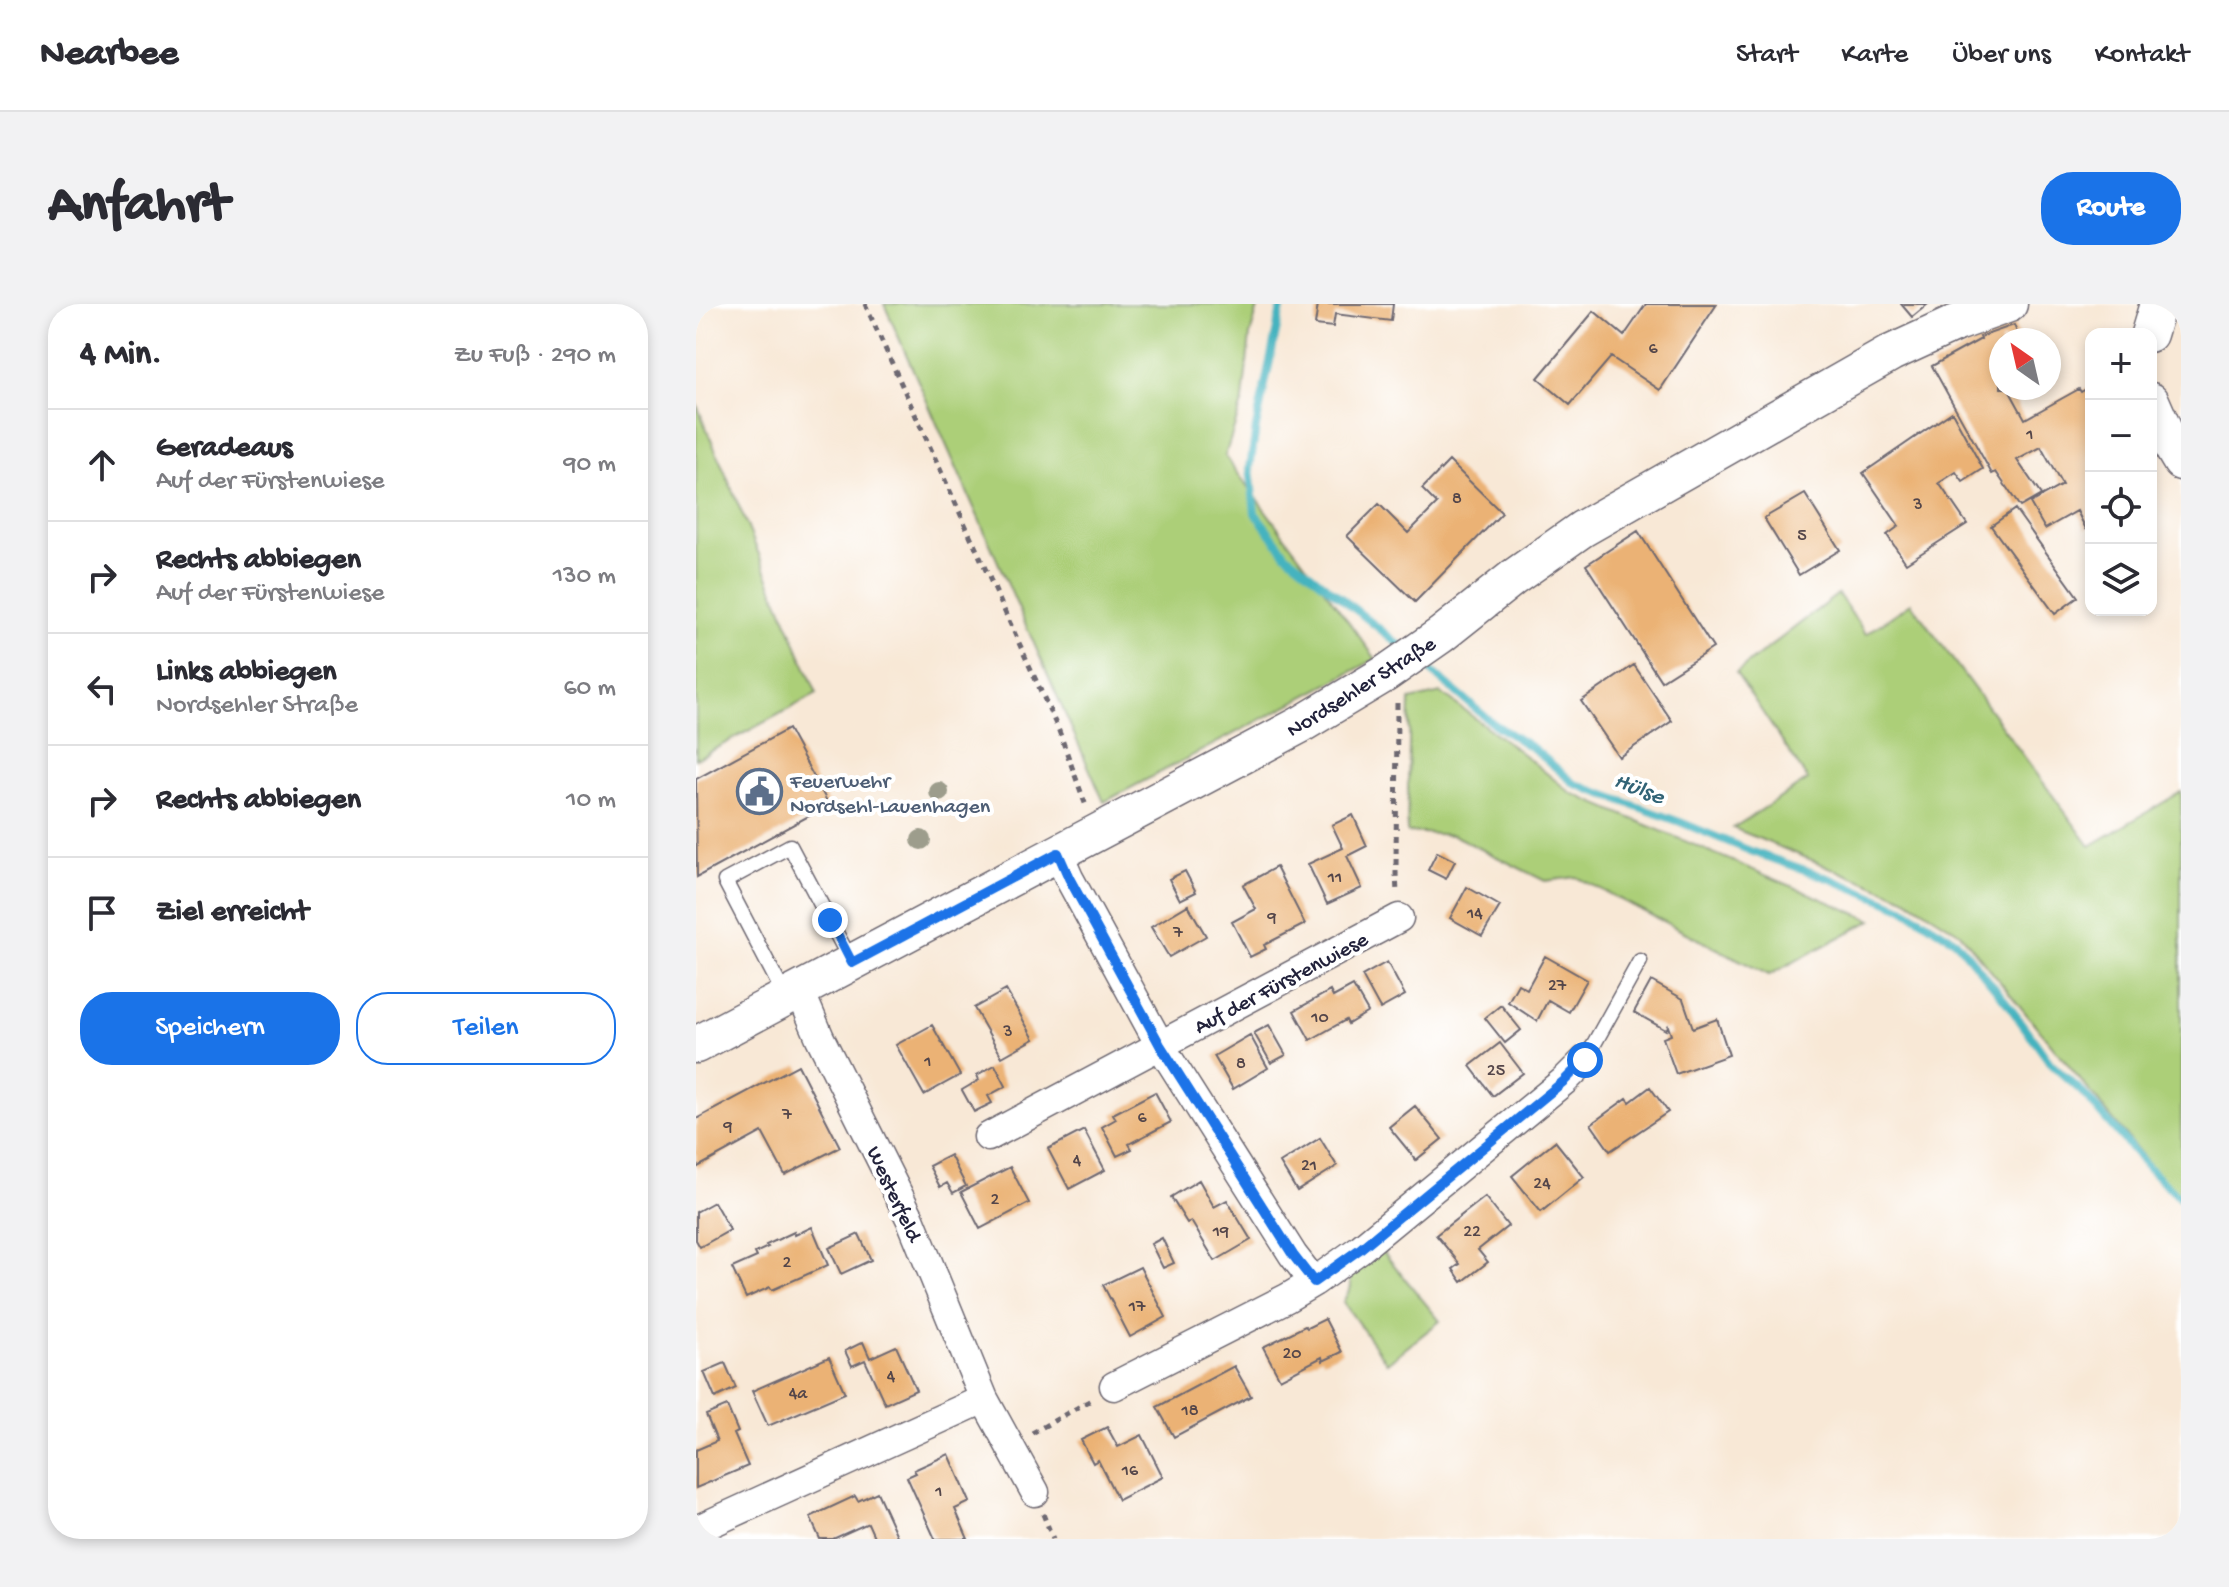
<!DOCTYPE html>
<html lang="de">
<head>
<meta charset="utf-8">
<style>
  :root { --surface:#fff; --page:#f2f2f3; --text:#2b2b33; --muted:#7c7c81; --line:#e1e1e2; --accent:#1a73e8 }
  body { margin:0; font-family:"Gochi Hand",sans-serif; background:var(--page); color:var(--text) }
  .controls { position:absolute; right:24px; top:24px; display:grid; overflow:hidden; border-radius:16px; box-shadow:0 4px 12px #0003 }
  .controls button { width:72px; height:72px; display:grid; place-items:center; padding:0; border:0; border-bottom:2px solid var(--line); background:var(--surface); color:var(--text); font:40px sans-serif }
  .compass { position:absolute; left:1293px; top:24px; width:72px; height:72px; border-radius:50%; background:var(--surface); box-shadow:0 4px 12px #0003; rotate:326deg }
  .stop { position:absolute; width:24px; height:24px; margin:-18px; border:6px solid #1a73e8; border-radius:50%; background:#fff }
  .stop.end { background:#1a73e8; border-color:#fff; box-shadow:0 2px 8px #0008 }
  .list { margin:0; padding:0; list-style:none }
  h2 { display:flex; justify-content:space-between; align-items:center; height:104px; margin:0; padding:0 32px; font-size:34px }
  h2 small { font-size:26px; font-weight:400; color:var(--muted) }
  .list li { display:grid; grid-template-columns:52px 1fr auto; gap:24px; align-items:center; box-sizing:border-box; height:112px; padding:0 32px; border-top:2px solid var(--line) }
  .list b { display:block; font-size:30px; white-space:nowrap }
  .list p { margin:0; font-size:26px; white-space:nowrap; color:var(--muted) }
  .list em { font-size:26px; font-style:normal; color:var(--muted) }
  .actions { display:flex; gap:16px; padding:24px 32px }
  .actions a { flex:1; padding:18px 0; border:2px solid var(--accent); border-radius:32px; text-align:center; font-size:28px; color:var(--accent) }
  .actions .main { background:var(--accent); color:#fff }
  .icon { flex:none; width:44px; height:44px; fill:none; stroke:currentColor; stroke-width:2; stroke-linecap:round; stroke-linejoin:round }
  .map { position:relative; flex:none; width:1485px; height:1235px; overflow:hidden; border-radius:32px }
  header { display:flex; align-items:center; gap:48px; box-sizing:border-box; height:112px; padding:0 40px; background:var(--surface); border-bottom:2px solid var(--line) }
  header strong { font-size:38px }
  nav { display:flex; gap:44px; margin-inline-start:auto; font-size:28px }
  .intro { display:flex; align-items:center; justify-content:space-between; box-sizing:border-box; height:192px; padding:0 48px }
  h1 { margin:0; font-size:56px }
  .button { padding:20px 36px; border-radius:32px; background:var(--accent); color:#fff; font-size:28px; font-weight:700 }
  main { display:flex; gap:48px; padding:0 48px }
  aside { flex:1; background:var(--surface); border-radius:32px; box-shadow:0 4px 12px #0003 }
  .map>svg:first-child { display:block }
  .green { fill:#accf78; stroke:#67785a; stroke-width:2 }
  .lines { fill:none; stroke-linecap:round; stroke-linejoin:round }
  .stream { stroke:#44b3bf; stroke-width:8 }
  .building { fill:#ebb275 }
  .service-casing { stroke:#6d6771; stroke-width:17 }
  .minor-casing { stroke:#6d6771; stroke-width:31 }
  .tertiary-casing { stroke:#6d6771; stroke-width:39 }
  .path { stroke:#6d6771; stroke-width:5; stroke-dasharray:6 6; stroke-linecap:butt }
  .service { stroke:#fff; stroke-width:14 }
  .minor { stroke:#fff; stroke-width:28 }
  .tertiary { stroke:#fff; stroke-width:36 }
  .tree { fill:#9d9d8c }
  .route { stroke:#1a73e8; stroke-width:10 }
  .labels { text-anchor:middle; stroke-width:8; stroke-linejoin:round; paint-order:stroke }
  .number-label { font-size:18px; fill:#54464a }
  .street-label { font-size:22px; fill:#22223b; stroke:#fff }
  .service-label { font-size:22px; fill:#4e5e75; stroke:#fff; text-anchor:start }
  .water-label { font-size:24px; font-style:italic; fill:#316376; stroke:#fff }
</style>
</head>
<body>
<header>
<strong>Nearbee</strong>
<nav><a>Start</a><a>Karte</a><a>Über uns</a><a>Kontakt</a></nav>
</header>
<div class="intro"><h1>Anfahrt</h1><a class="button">Route</a></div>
<main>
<aside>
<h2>4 Min.<small>Zu Fuß · 290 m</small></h2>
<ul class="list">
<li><svg class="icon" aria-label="ahead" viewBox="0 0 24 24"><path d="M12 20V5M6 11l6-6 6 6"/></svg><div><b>Geradeaus</b><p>Auf der Fürstenwiese</p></div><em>90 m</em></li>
<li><svg class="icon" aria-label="right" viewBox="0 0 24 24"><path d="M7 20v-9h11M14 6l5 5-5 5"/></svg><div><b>Rechts abbiegen</b><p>Auf der Fürstenwiese</p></div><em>130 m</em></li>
<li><svg class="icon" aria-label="left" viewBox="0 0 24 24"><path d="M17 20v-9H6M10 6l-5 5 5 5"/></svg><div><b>Links abbiegen</b><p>Nordsehler Straße</p></div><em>60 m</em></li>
<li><svg class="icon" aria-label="right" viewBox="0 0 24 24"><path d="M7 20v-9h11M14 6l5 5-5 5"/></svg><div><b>Rechts abbiegen</b></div><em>10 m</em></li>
<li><svg class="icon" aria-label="arrive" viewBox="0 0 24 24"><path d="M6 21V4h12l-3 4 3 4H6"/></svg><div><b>Ziel erreicht</b></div></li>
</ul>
<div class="actions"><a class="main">Speichern</a><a>Teilen</a></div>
</aside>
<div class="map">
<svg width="1485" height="1235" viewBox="0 0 1485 1235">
  <rect width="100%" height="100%" fill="#fff"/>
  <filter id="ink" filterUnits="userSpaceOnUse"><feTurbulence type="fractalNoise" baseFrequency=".0125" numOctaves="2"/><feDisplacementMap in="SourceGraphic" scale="16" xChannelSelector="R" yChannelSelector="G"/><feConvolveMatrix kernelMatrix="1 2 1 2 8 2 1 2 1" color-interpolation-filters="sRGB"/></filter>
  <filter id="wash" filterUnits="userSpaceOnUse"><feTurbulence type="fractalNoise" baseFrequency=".006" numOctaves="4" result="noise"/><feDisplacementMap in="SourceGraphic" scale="32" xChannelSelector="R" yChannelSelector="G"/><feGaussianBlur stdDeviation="1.8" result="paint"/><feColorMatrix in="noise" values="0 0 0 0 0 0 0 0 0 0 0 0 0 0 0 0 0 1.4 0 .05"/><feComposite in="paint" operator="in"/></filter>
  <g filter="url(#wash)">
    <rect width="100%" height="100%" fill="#f8e8d6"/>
    <path class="green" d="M188,0H563L554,31L547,96L529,152L680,355L408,498Z
      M0,99L121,390L0,455Z
      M1142,290L1170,330L1215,299L1394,542L1485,488V899L1264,629L1209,594L1037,524L1112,476L1040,369Z
      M745,389L823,447L875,489L1176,616L1073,671L880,573L849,577L757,531L711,528L714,396Z
      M684,944L744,1017L691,1059L647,998L655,983L654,968Z"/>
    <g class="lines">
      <path class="stream" d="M586,0L560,123L554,164L559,209L590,250L710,346
        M723,357L798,420L838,445L879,480L984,518L1057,548L1135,575L1207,604L1260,637L1311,699L1355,760L1385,787L1450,861L1485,895"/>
    </g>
    <g id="blocks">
      <path class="building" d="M622,0H697L695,17L639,10L637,23L619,21Z
        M950,0H1021L964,86L915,53L874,101L842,74L898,7L928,32Z
        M1205,0H1232L1216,13Z
        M1318,21L1324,36H1305V50L1296,56L1305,71V84H1312L1329,115L1383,85L1385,88L1395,82V222L1390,225L1381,207L1349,225L1334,199L1366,181L1345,143L1321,156L1345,191L1324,203L1300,168L1296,170L1236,62L1285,35L1284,33Z
        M1256,108L1287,165L1267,178L1260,168L1243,179L1271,220L1210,259L1191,231L1203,222L1167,169Z
        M753,157L806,209L719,298L651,232L683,200L712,229L741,200L726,185Z
        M1109,190L1144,246L1103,271L1068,214Z
        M1319,205L1382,293L1359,310L1295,222Z
        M942,227L1017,344L965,377L890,261Z
        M938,361L976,417L923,453L885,397Z
        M92,425L133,501L1,573L0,475Z
        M657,511L671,542L651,552L666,584L631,600L612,560L647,544L636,521Z
        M741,548L759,557L750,575L732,566Z
        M580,563L609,620L568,641L570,645L554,653L536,618L560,605L547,581Z
        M489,567L500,588L484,596L473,575Z
        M771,583L804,602L786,632L754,614Z
        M492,601L510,632L473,653L455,623Z
        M849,652L891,676L873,708L852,696L841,717L812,698L822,680L831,685Z
        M691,658L709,691L684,705L666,672Z
        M955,677L987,695L997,724L1021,715L1033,751L980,770L967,734L975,731L972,722L970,726L938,708Z
        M657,682L672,708L652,720L650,716L614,736L598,707L634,687L637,693Z
        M310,686L338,735L306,753L278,704Z
        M805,701L825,726L809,739L789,714Z
        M236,721L264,771L228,791L200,741Z
        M573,721L590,751L575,759L558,729Z
        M554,731L572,764L537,785L518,752Z
        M804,739L827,769L797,792L774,762Z
        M102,761L144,843L89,871L66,828L0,864V815Z
        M299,761L310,782L292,792L296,799L278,808L266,786L283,776L281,771Z
        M954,783L972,808L914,847L895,820L931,794L934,798Z
        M459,788L475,818L433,840L436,845L421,852L406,823L420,815L417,810Z
        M719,802L746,835L720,856L693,823Z
        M388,826L409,866L373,885L352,845Z
        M624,834L641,862L601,887L584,859Z
        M859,837L888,873L845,908L816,872Z
        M254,851L270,882L257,889L251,879L244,883L233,862Z
        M314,863L333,899L284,925L265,888Z
        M503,876L518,903L531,896L555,936L519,957L495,917L491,919L475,893Z
        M789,893L812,922L782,946L792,958L766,978L757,965L764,960L740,931Z
        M18,898L34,926L4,943L0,936V908Z
        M116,923L132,961L76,986L74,983L50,994L36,964L61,953L59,949L72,943L70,941L98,928L99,931Z
        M163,930L175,956L145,970L133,944Z
        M466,934L478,959L467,964L455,940Z
        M444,963L470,1013L434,1033L407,981Z
        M629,1015L646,1048L627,1057L626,1053L584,1075L567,1043L609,1022L611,1024Z
        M167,1038L174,1054L200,1042L220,1086L189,1100L169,1056L156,1062L149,1047Z
        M133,1053L149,1089L72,1122L56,1087Z
        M29,1059L40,1084L19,1094L8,1068Z
        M538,1062L555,1092L478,1133L461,1103Z
        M31,1102L42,1128L38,1130L52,1162L0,1184V1146L21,1137L10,1111Z
        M411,1123L422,1143L446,1131L467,1173L422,1196L402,1156L397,1159L385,1136Z
        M253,1150L274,1198L259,1205L272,1235H239L211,1173L220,1169L218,1166Z
        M181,1188L202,1234L179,1235L172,1219L137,1235H124L114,1213L159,1192L162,1197Z"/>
    </g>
  </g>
  <g filter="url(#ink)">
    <use href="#blocks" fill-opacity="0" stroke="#6d6771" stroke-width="2"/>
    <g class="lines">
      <defs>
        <path id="service" d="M89,692L29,577L94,542L156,659
          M889,756L944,657"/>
        <path id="minor" d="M362,549L373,574L464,741L597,951L618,978L664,945L868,777L889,756
          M104,687L124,734L214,914L288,1095L339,1188
          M292,833L703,614
          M418,1082L591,994L618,978
          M0,1226L288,1095"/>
        <path id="tertiary" d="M1453,30L1462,0
          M1455,97L1473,138L1485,158
          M0,741L604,421L689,370L745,331L818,273L886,225L1195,49L1258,20L1313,0"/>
      </defs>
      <use href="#service" class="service-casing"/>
      <use href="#minor" class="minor-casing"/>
      <use href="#tertiary" class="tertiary-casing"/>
      <path class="path" d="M169,0L363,427L390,502
        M701,399L700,570L701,589
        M336,1129L397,1095
        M347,1210L357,1235"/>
      <use href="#service" class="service"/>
      <use href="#minor" class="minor"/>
      <use href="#tertiary" class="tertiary"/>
    </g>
    <g class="tree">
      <circle cx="243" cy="488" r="10"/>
      <circle cx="225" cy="536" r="10"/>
    </g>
  </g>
  <g class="lines" filter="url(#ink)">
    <path class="route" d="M134,616L156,659L362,549L373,574L464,741L597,951L618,978L664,945L868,777L889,756"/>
  </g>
  <defs>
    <symbol id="civic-ring" viewBox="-11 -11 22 22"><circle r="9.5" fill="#fff" stroke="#5c6f8a" stroke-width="1.5"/><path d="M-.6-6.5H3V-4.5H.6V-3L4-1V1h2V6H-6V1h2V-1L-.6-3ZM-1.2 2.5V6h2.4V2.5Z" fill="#5c6f8a"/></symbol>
  </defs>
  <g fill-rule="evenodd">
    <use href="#civic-ring" x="38" y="462" width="51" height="51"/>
  </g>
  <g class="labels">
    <g class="number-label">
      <text x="957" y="49">6</text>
      <text x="1334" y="135">1</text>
      <text x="761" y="199">8</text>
      <text x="1222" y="205">3</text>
      <text x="1106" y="236">5</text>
      <text x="639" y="578">11</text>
      <text x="779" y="614">14</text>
      <text x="576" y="618">9</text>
      <text x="482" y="633">7</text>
      <text x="861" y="686">27</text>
      <text x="624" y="718">10</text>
      <text x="312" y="732">3</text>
      <text x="232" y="762">1</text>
      <text x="545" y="764">8</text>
      <text x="800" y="771">25</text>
      <text x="91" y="815">7</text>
      <text x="446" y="818">6</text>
      <text x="32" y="827">9</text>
      <text x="381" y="861">4</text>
      <text x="613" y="866">21</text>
      <text x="846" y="884">24</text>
      <text x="299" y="900">2</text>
      <text x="525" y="932">19</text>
      <text x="776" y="932">22</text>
      <text x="91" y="963">2</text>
      <text x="441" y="1007">17</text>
      <text x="596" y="1054">20</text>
      <text x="195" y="1077">4</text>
      <text x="102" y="1094">4a</text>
      <text x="494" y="1111">18</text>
      <text x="434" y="1171">16</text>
      <text x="243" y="1192">1</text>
    </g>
    <g class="street-label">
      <text transform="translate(664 381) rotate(-32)" y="8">Nordsehler Straße</text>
      <text transform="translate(584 677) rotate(-28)" y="8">Auf der Fürstenwiese</text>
      <text transform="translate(200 889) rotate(65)" y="8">Westerfeld</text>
    </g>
    <g class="service-label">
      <text x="94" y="483">Feuerwehr<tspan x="94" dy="25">Nordsehl-Lauenhagen</tspan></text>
    </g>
    <g class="water-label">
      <text transform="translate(944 483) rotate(21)" y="8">Hülse</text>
    </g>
  </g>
</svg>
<div class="controls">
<button>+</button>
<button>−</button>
<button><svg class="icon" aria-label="locate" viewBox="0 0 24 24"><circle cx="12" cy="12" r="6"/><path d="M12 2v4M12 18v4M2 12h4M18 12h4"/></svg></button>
<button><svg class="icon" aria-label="layers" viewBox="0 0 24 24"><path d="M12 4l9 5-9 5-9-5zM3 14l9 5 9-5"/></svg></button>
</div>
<svg class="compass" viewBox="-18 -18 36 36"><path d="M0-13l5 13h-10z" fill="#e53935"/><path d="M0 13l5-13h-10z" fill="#7c7c81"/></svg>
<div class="stop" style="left:889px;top:756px"></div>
<div class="stop end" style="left:134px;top:616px"></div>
</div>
</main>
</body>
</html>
